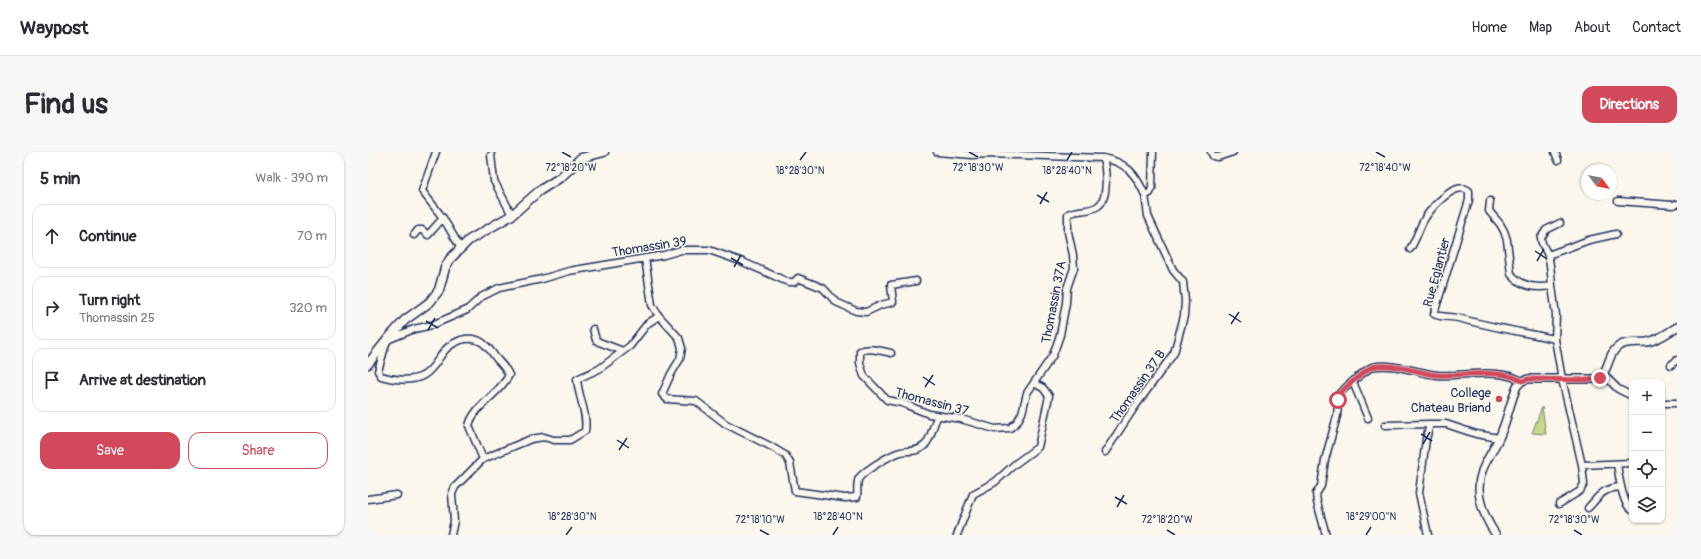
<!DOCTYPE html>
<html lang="en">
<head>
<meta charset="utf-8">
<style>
  :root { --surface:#fff; --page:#f7f7f7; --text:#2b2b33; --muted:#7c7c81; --line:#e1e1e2; --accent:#d1495b }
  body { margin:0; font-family:Pangolin,sans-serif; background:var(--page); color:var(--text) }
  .controls { position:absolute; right:12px; bottom:12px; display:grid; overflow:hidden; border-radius:8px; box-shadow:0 1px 3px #0004 }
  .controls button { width:36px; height:36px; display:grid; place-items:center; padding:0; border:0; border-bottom:1px solid var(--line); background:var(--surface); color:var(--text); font:20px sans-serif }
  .compass { position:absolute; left:1213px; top:12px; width:36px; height:36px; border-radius:50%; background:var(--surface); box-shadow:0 1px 3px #0004; rotate:122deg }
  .stop { position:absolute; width:12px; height:12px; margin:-9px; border:3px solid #d1495b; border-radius:50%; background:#fff }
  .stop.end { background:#d1495b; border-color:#fff; box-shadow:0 1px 4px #0008 }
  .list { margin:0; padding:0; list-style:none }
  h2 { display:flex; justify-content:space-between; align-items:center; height:52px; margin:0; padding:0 16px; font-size:17px }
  h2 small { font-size:13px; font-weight:400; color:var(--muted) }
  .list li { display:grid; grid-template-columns:26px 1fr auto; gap:12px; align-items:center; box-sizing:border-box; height:64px; margin:0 8px 8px; padding:0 8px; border:1px solid var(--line); border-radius:12px }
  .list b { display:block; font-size:15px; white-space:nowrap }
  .list p { margin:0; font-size:13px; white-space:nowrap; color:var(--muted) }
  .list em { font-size:13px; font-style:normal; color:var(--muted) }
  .actions { display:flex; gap:8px; padding:12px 16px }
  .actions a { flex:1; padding:9px 0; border:1px solid var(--accent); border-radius:12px; text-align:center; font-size:14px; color:var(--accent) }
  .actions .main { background:var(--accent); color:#fff }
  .icon { flex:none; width:22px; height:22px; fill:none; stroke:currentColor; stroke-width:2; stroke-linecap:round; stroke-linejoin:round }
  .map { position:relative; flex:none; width:1309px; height:383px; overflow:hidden; border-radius:12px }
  header { display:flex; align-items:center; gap:24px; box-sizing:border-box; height:56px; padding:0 20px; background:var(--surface); border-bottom:1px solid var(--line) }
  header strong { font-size:19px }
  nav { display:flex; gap:22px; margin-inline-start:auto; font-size:14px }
  .intro { display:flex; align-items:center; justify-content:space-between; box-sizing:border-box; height:96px; padding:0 24px }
  h1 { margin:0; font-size:28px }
  .button { padding:10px 18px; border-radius:12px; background:var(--accent); color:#fff; font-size:14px; font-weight:700 }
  main { display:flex; gap:24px; padding:0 24px }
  aside { flex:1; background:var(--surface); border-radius:12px; box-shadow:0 1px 3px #0004 }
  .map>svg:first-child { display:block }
  .green { fill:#c7d88d; stroke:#718476 }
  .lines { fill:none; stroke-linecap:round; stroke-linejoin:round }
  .minor-casing { stroke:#1b2f5e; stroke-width:9 }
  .tertiary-casing { stroke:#1b2f5e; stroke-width:10 }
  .secondary-casing { stroke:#1b2f5e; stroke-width:11 }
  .minor { stroke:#fbf7ec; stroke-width:6 }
  .tertiary { stroke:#fbf7ec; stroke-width:7 }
  .secondary { stroke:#fbf7ec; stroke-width:8 }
  .route { stroke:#d1495b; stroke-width:5 }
  .ticks { fill:none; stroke:#1b2f5e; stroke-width:1.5 }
  .poi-dot { fill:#d1495b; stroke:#fbf7ec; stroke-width:1.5 }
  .labels { text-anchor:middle; stroke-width:3; stroke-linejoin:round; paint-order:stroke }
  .street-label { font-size:13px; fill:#1b2f5e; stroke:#fbf7ec }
  .poi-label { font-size:13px; fill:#1b2f5e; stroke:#fbf7ec; text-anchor:end }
  .ticks-label { font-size:10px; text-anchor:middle; fill:#1b2f5e; stroke:#fbf7ec; stroke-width:3; stroke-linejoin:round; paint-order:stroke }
</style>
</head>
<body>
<header>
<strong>Waypost</strong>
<nav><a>Home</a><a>Map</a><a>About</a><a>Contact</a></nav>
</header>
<div class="intro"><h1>Find us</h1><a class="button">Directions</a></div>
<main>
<aside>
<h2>5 min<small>Walk · 390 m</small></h2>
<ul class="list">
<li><svg class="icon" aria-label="ahead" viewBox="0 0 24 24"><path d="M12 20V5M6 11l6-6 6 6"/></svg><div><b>Continue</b></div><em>70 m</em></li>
<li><svg class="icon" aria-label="right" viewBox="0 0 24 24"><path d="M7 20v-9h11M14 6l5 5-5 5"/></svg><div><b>Turn right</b><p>Thomassin 25</p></div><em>320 m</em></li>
<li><svg class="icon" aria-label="arrive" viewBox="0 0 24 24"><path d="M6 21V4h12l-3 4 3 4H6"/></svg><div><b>Arrive at destination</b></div></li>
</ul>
<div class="actions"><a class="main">Save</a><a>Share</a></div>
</aside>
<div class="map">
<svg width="1309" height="383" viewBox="0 0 1309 383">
  <rect width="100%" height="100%" fill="#fbf7ec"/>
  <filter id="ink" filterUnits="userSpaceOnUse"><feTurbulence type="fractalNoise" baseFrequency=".025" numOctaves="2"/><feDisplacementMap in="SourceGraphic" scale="8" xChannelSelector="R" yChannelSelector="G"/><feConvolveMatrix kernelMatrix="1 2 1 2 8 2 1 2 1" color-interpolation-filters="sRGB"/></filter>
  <g filter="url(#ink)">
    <path class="green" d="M1174,255L1178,282L1164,281Z"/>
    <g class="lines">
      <defs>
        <path id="minor" d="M68,0L54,39L75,66L92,95
          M569,0L604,3L622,2L735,6
          M843,0L845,4L850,5L865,0
          M1187,0L1190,8
          M123,3L126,29L144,63
          M1122,49L1121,59L1132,72L1136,79L1139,88L1143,122C1155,136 1168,136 1184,134L1188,163L1187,187
          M1250,49L1305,53L1309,52
          M46,83L50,78H54L60,83L75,66
          M1042,97C1049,86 1051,76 1057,66C1064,55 1088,28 1101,39V48L1066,162C1074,166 1082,164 1090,166C1122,175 1154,180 1187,187L1194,227L1214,313L1216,332L1212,339L1191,352
          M1180,103L1221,88L1248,82
          M277,106L284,153L291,164L311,186L314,196L312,207L303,222L294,242L299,247L328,249L358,272L402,294L417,303L422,311L427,339L477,346L489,345C490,339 488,331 491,326C496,319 523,302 533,300C541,298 548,301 556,294C564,287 564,273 570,264
          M1184,134C1183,124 1183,113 1180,104C1178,97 1173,93 1173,86L1178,78L1192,71
          M225,177L228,188L231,190L255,199
          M523,201C513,199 503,195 492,199V211L496,224L519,248L534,251L561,262L593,267L627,277L642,276L649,270L654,261L659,241L685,203L692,183L698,151L699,136L706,116L705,103L700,80V62C710,57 722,60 730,54C741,47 738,17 735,6C758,10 768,22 777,43
          M1303,213L1309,208
          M1236,223L1250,237L1264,244
          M985,230L1000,266
          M1294,251H1309
          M1017,273L1062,272
          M737,300L766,256L806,201L816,164L817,149L815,130L805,118L780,64L777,43L782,41L784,36L785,0
          M115,307L163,287L176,285L186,288H202L217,279C220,262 210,244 209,227L231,217L262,194L279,172L291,164
          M1249,312C1251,323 1254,353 1264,358
          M1214,313L1262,311
          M0,347L29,343
          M1220,356C1231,344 1235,336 1253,335
          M83,383L86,369L84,342L87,335L115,307L101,274C105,254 132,242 141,223C138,216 133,212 128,206C119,193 111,183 93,188C88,190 82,193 78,197C70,206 66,217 56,223C45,230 25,228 13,224L10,219L19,188L46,177L64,173L99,158L113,145L131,136L174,127L201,119L296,103L313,98H341L375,110L420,130H426L430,126L455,136L468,150L488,159L498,160L513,153L525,150L523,133L548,129
          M589,383L605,342L627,330L647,312L670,295L681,244L675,236L666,231
          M958,383L949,350L948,342L953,334L957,308L969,264L971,242C977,236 997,218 1004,215C1024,210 1049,221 1069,223C1094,225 1130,215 1154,229
          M1060,383L1051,341L1058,287L1062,272H1078L1108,282L1131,286"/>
        <path id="tertiary" d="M1128,383C1116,365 1106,341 1114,319C1118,308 1126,297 1131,286C1139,269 1142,251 1149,234L1154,229L1160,227H1229C1242,220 1239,201 1251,194C1259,189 1270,191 1279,190C1291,188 1299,181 1309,175"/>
        <path id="secondary" d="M0,212L19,188L37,168L62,150L71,138L77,116L82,107L101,88L144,63L171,39L193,25L213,6L236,0"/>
      </defs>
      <use href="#minor" class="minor-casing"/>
      <use href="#tertiary" class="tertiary-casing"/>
      <use href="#secondary" class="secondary-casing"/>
      <use href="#minor" class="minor"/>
      <use href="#tertiary" class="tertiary"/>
      <use href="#secondary" class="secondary"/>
    </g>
  </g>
  <g class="lines" filter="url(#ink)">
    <path class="route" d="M970,248L971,242C977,236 997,218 1004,215C1024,210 1049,221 1069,223C1094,225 1131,215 1154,229L1160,227L1219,228L1232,226"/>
  </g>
  <path class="ticks" d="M194,0L203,5M601,0L610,5M1008,0L1017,5M432,8L438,0M699,8L704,0M669,43L681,50M672,52L679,40M1167,99L1179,107M363,106L375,113M1169,109L1176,97M366,115L373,103M861,162L873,170M58,169L70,176M863,172L871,160M60,178L67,166M555,225L567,233M557,235L565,223M1053,282L1064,289M249,288L261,296M1055,292L1062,280M251,298L259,286M747,345L759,352M749,355L756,343M392,378L401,383M799,378L807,383M1206,378L1214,383M198,383L204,375M465,383L470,375M998,383L1003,375"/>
  <circle class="poi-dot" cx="1131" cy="247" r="4"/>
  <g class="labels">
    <g class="street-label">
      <text transform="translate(281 94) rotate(-9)" y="5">Thomassin 39</text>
      <text transform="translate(1068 120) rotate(-75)" y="5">Rue Eglantier</text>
      <text transform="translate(685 150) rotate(-79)" y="5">Thomassin 37A</text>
      <text transform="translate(769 234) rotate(-55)" y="5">Thomassin 37 B</text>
      <text transform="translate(564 249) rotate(15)" y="5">Thomassin 37</text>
    </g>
    <g class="poi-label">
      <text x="1123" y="245">College<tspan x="1123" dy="15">Chateau Briand</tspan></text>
    </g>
  </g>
  <g class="ticks-label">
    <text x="203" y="19">72°18'20"W</text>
    <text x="610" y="19">72°18'30"W</text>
    <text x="1017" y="19">72°18'40"W</text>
    <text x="432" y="22">18°28'30"N</text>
    <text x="699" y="22">18°28'40"N</text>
    <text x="204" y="368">18°28'30"N</text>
    <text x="470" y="368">18°28'40"N</text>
    <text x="1003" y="368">18°29'00"N</text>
    <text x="392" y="371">72°18'10"W</text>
    <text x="799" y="371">72°18'20"W</text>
    <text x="1206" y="371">72°18'30"W</text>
  </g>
</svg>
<div class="controls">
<button>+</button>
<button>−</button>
<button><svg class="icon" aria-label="locate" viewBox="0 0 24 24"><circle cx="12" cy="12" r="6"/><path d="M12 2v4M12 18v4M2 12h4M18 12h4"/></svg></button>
<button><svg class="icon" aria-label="layers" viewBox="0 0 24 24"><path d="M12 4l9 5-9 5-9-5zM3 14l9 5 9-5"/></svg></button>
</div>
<svg class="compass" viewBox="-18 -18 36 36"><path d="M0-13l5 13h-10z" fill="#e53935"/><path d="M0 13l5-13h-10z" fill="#7c7c81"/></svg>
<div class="stop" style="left:970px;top:248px"></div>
<div class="stop end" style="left:1232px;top:226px"></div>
</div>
</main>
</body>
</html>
